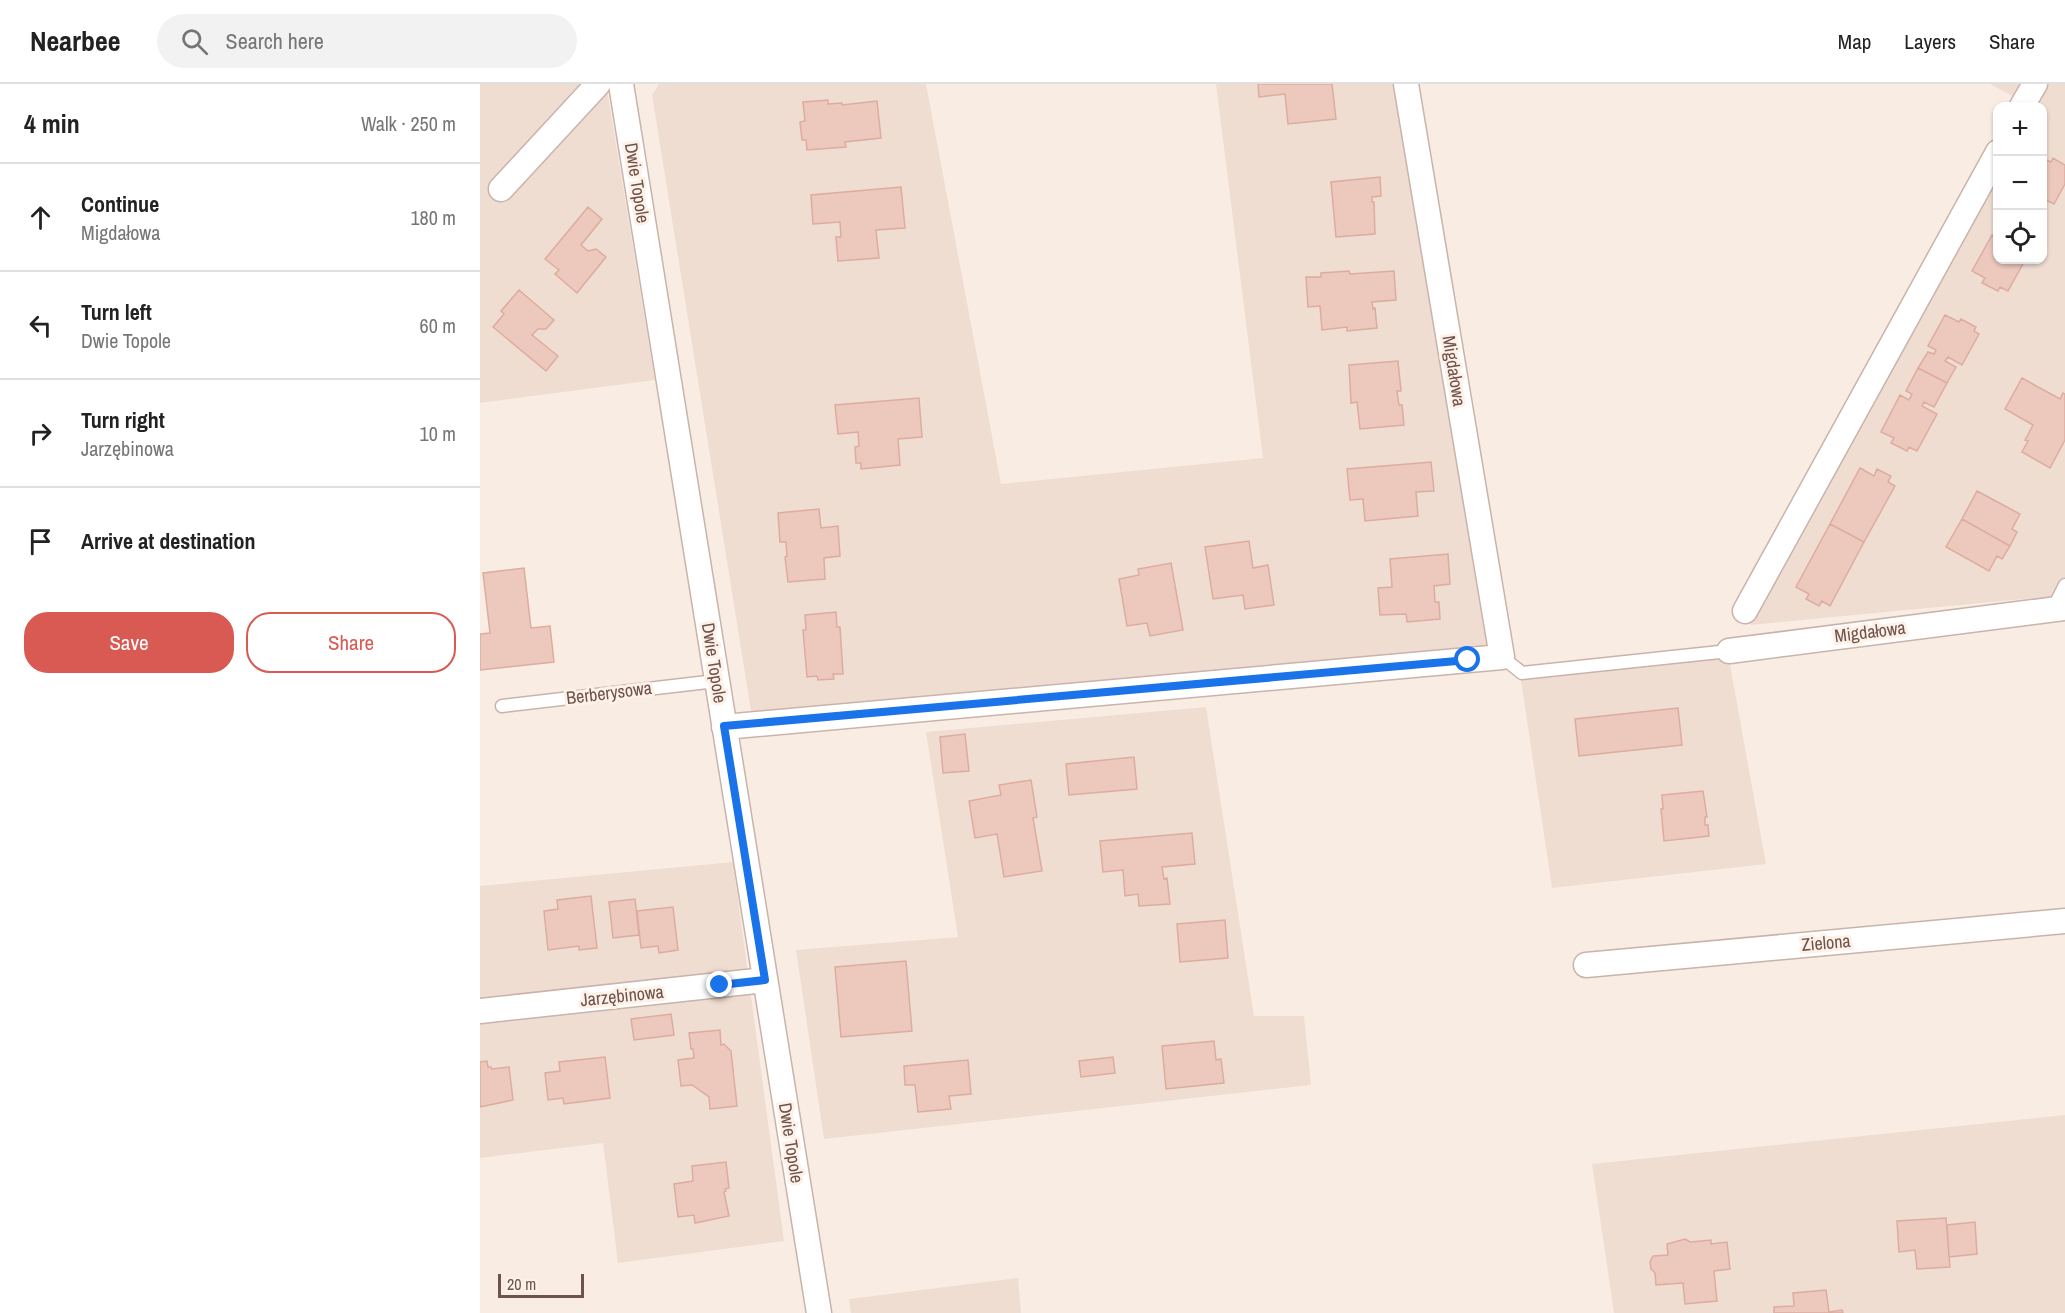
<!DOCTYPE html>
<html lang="en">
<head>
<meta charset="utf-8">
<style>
  :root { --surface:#fff; --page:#f2f2f2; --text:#222; --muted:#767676; --line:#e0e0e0; --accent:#d85a53 }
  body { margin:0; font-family:"Archivo Narrow",sans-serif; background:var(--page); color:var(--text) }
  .controls { position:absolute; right:18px; top:18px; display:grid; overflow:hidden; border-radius:12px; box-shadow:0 2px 4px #0004 }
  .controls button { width:54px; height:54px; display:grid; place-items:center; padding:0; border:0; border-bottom:2px solid var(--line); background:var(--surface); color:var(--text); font:30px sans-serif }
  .scale { position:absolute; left:18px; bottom:15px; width:86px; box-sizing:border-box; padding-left:6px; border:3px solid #6e524b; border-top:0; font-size:16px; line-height:21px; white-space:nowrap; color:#6e524b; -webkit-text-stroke:4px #fdf1e8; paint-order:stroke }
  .stop { position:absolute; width:18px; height:18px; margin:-14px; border:4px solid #1a73e8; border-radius:50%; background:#fff }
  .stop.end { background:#1a73e8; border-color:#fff; box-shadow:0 2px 6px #0008 }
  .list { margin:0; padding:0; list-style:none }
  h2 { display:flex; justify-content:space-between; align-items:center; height:78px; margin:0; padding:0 24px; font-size:26px }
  h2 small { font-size:20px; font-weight:400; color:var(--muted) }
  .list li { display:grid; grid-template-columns:39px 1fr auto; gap:18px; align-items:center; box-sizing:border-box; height:108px; padding:0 24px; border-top:2px solid var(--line) }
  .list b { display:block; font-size:22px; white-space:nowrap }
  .list p { margin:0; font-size:20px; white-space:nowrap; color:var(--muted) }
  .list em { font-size:20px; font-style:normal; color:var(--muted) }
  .actions { display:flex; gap:12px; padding:18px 24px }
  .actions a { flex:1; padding:14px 0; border:2px solid var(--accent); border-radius:24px; text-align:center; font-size:21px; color:var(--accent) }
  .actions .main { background:var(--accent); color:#fff }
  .icon { flex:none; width:33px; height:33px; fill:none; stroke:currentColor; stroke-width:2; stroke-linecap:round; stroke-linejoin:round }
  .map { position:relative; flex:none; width:1585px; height:1229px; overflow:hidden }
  header { display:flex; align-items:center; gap:36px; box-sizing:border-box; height:84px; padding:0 30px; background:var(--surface); border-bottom:2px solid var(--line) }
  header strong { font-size:28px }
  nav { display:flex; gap:33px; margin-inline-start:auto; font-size:21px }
  .search { width:420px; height:54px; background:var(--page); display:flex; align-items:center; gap:15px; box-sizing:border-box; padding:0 21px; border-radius:33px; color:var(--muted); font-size:22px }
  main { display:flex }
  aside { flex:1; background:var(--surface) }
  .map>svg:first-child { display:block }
  .residential { fill:#f0ddd2 }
  .building { fill:#ecc8bd; stroke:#ddac9f; stroke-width:1.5 }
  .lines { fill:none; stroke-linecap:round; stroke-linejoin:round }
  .lane-casing { stroke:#c9b3aa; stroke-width:15 }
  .street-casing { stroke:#c9b3aa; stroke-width:27 }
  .lane { stroke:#fff; stroke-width:12 }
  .street { stroke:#fff; stroke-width:24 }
  .route { stroke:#1a73e8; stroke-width:8 }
  .labels { text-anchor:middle; stroke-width:6; stroke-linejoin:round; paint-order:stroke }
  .street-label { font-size:18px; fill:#6e524b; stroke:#fdf1e8 }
</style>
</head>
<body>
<header>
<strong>Nearbee</strong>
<div class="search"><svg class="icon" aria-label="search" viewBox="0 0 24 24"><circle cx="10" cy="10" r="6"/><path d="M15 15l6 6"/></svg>Search here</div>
<nav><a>Map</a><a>Layers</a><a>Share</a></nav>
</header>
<main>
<aside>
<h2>4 min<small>Walk · 250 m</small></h2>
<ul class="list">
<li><svg class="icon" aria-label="ahead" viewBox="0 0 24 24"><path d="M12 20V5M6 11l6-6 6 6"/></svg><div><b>Continue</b><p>Migdałowa</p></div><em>180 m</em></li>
<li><svg class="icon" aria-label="left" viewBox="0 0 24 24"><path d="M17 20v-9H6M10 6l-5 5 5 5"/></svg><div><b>Turn left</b><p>Dwie Topole</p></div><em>60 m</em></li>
<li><svg class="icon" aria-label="right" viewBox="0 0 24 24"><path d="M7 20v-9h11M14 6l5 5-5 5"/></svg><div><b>Turn right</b><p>Jarzębinowa</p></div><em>10 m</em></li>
<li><svg class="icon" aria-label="arrive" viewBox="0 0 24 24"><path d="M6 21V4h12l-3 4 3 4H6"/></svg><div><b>Arrive at destination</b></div></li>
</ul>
<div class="actions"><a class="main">Save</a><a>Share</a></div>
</aside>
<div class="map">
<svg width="1585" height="1229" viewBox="0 0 1585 1229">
  <rect width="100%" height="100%" fill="#f9ede3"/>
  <path class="residential" d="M0,0H126L175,296L0,319Z
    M179,0H446L521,400L783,374L736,0H919L1019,562L272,633L172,11Z
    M1510,0H1585V511L1270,541L1517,92L1518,176H1562V22H1551Z
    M1247,564L1286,780L1072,804L1039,583Z
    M726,623L774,932H824L831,1001L344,1055L316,866L478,853L446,648Z
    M253,778L304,1157L138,1179L123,1059L0,1074V802Z
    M1585,1031V1229H1134L1112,1080Z
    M538,1194L541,1229H371L369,1215Z"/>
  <path class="building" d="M778,0H852L856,35L808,40L805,10L779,13Z
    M348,16V20L362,19V21L397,17L401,54L365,58L366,63L327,66L326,56H322L320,38L325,37L323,18Z
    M1562,74L1571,78L1573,74L1585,81V100L1574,120L1562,114Z
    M900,93L901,112L892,113V118H894L895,150L856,153L851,98Z
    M421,103L425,144L396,146L399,174L358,177L356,153H361L360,138L333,140L331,111Z
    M108,123L122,135L101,161L108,167L116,165L126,173L97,209L75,190L79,186L65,175Z
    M1512,151L1518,154V176H1545L1528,207L1520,203L1518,207L1502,199L1505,194L1492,187Z
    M869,187L870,190L914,187L916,216L892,218L893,225L895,224L897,244L867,247V243L842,246L840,222L828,223L826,193H841V189Z
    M39,206L74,236L66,245H58L52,251L78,272L66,287L13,243L24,230L21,227Z
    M1465,231L1479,238L1481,235L1496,243L1494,247L1499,250L1482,281L1468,273L1465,277L1476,283L1467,299L1438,284L1448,268L1454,270L1456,266L1448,262Z
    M918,277L921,307H917L919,321H922L924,341L880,345L877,318L871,319L869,281Z
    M1438,284L1467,299L1454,323L1444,318L1442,322L1457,330L1437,367L1429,363L1427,367L1411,359L1414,354L1401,348L1420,311L1429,316L1432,310L1426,307Z
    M1542,294L1580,315L1583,309L1585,310V356L1570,384L1542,368L1548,357L1545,356L1553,341L1525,325Z
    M439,314L442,353L418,355L420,381L381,385V379H376L375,363L379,362L378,348L358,350L355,321Z
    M951,378L954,407L936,408L938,432L885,437L883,415L870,416L867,385Z
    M1380,384L1394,392L1397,385L1411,392L1408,398L1415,402L1384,458L1350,440Z
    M1497,407L1540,430L1532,445L1537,448L1530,462L1482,435Z
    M339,425L341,444L358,442L360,472L344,474L345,495L308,498L305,473L307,472L306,458H300L298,429Z
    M1482,435L1530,462L1522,475L1517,472L1509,487L1466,463Z
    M1350,440L1384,458L1350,522L1342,517L1339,522L1326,515L1329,510L1316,503Z
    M769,457L773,484L788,481L794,521L765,525L763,511L733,515L725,463Z
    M968,470L970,500L954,502L955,518H959L960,535L927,538L926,530L900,531L898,504L912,503L910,475Z
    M691,479L703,546L670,552L667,539L647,542L639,495L659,491L658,485Z
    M44,484L51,544L70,542L74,578L0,586V550L10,549L3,489Z
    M356,528L357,543H360L363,590H353L354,595L338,596L337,592L327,593L323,546H326L325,531Z
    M1198,624L1202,661L1099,672L1095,635Z
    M485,650L489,687L463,689L460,653Z
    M654,673L657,705L589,711L586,680Z
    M551,696L557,733L553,734L562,787L524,793L517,750L495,754L489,717L521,711L519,701Z
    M1223,707L1227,733H1225V741H1228L1229,752L1184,757L1181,725H1183L1182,711Z
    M712,749L715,780L682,783L684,795L687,794L690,820L659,822L658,810L645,812L643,786L623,788L620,757Z
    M111,812L117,864L99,866V862L68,866L64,827L78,825L77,816Z
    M155,815L159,851L133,854L129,818Z
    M193,823L198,866L179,869L178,862L161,864L157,827Z
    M745,836L748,874L700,878L697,840Z
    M426,877L432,947L361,953L355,883Z
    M191,930L194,951L154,956L151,935Z
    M240,946L241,961L244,960L251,967L257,1022L230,1025L229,1013L212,1001L201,1002L198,976L214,974L213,965H211L209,949Z
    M734,957L736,976L741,975L744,999L686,1005L682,962Z
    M125,973L130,1014L84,1020L83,1014L68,1016L65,989L80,987L79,978Z
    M633,973L635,989L601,993L599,977Z
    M488,976L491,1010L469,1012L471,1025L438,1028L435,1001H425L424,982Z
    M7,977L8,983H11L12,985L29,983L33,1016L0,1023V978Z
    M246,1078L249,1104L245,1105L246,1107L244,1108L249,1132L215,1139L214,1131L198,1133L194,1100L213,1097L212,1082Z
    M1466,1134L1470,1183L1437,1185L1435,1166L1419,1168L1417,1137Z
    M1495,1138L1497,1170L1469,1173L1467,1141Z
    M1205,1155L1210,1158L1231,1156V1160L1247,1158L1250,1185L1234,1187L1237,1217L1205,1220L1203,1199L1176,1201L1175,1189L1171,1185L1170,1178L1173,1172L1188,1171L1187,1160Z
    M1346,1206L1349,1228L1362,1226L1363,1229H1294V1223L1314,1222L1313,1209Z"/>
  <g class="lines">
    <defs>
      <path id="lane" d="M1573,525L1585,501
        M1022,573L1042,589L1249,567
        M22,622L236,597"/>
      <path id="street" d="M141,0L339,1229
        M1542,22L1555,0
        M21,105L118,0
        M1265,527L1518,68
        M1249,567L1585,524
        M244,643L1022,573L926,0
        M1106,881L1585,837
        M0,927L285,896"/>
    </defs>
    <use href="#lane" class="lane-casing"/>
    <use href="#street" class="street-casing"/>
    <use href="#lane" class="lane"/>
    <use href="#street" class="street"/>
  </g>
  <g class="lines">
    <path class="route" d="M240,901L285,896L244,642L988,576"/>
  </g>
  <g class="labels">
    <g class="street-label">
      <text transform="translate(157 99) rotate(81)" y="6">Dwie Topole</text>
      <text transform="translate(974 287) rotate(81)" y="6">Migdałowa</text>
      <text transform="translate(1390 548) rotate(-7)" y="6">Migdałowa</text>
      <text transform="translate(234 579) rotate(81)" y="6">Dwie Topole</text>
      <text transform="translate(129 609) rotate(-7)" y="6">Berberysowa</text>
      <text transform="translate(1346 859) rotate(-5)" y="6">Zielona</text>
      <text transform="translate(142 912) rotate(-6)" y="6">Jarzębinowa</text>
      <text transform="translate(311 1059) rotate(81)" y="6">Dwie Topole</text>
    </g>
  </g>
</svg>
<div class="controls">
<button>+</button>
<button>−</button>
<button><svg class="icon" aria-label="locate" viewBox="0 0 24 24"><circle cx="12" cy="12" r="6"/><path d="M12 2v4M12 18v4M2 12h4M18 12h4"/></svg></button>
</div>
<div class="scale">20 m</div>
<div class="stop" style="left:988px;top:576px"></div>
<div class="stop end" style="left:240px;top:901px"></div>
</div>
</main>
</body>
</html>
